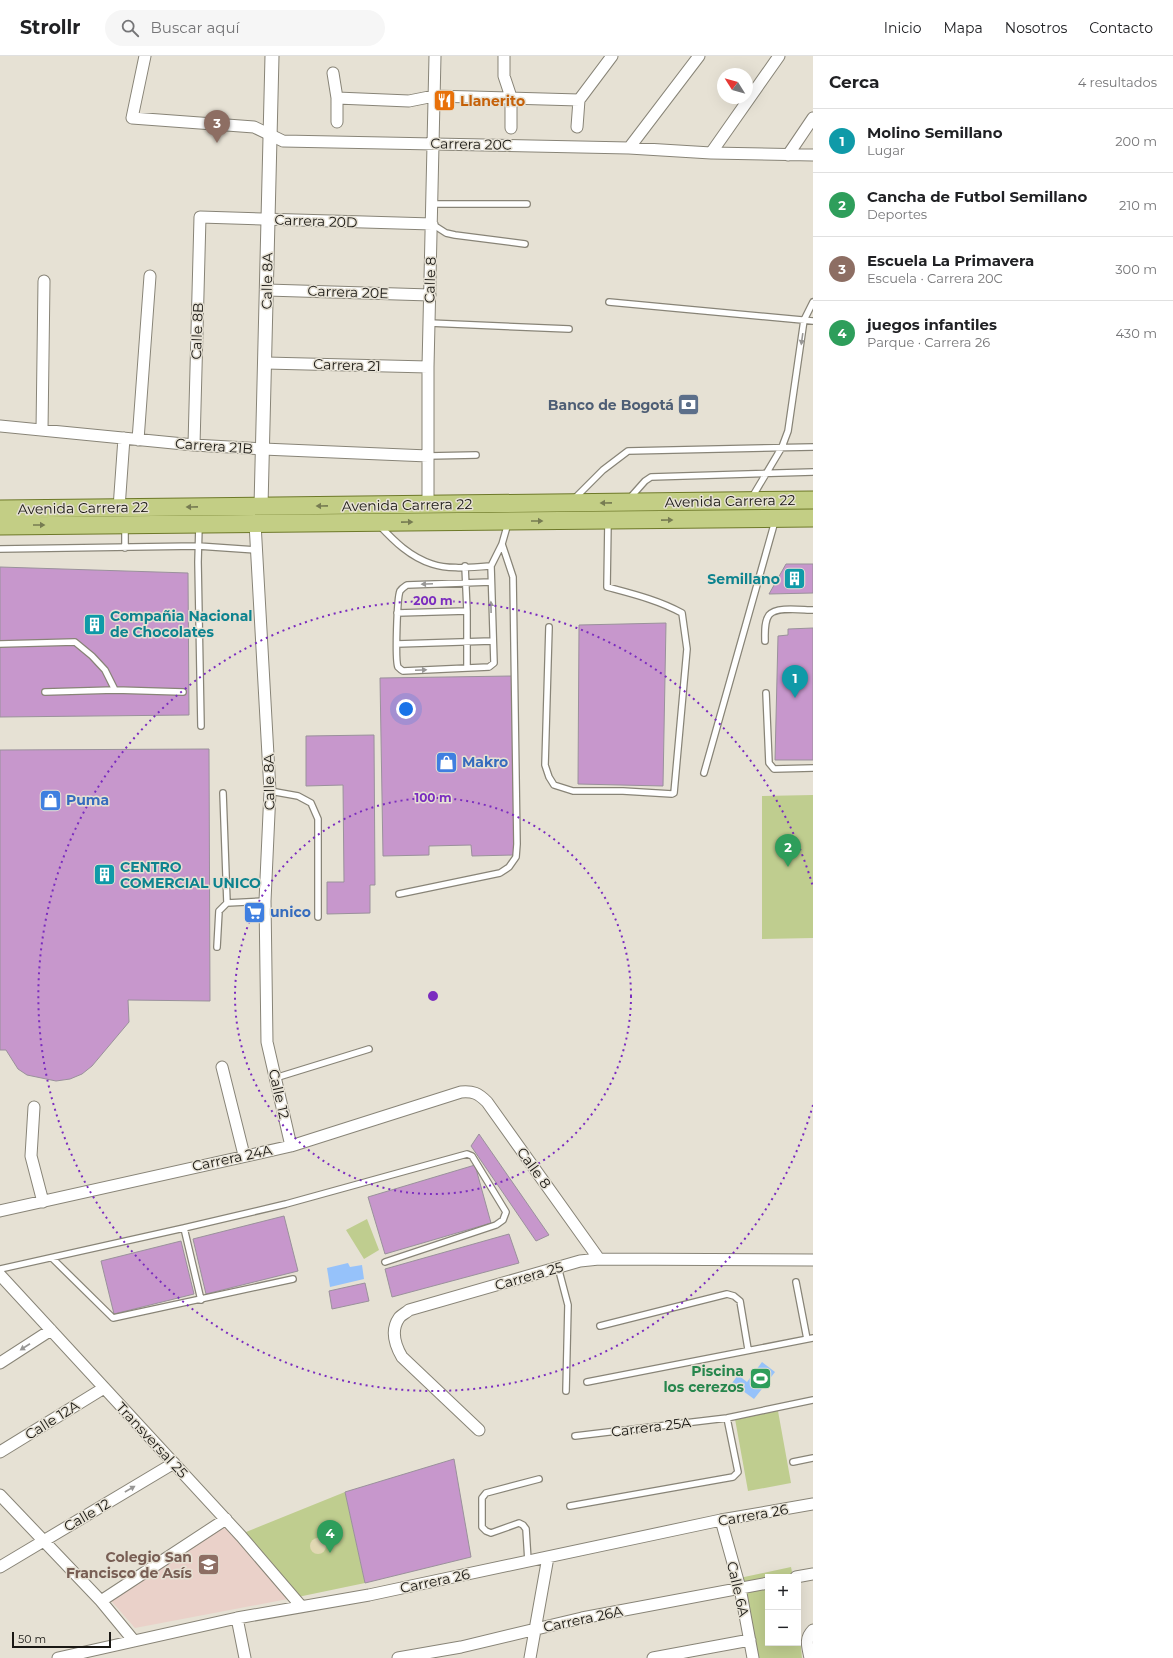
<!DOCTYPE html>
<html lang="es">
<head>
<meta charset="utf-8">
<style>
  :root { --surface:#fff; --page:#f6f6f6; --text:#202124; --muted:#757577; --line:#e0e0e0; --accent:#1a73e8 }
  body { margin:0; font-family:Montserrat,sans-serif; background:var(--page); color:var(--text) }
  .controls { position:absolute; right:12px; bottom:12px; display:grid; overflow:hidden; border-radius:0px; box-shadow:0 4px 16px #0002 }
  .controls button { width:36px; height:36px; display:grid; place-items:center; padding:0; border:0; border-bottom:1px solid var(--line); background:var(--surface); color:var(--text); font:20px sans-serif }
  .compass { position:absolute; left:717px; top:12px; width:36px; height:36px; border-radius:50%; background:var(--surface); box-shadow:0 4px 16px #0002; rotate:307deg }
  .scale { position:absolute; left:12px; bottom:10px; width:99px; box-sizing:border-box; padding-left:4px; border:2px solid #1a1814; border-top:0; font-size:11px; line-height:14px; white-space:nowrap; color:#1a1814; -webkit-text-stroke:3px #e6e1d4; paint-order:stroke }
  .you { position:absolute; left:406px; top:653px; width:14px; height:14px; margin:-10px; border:3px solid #fff; border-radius:50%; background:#1a73e8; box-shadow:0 0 0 6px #1a73e833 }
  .badge { display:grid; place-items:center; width:26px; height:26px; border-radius:50%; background:var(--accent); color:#fff; font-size:13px; font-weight:700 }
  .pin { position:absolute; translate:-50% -33px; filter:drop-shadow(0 1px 2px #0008) }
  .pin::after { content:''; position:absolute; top:21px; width:14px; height:12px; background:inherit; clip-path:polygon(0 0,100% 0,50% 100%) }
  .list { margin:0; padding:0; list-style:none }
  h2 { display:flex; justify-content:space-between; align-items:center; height:52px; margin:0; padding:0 16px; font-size:17px }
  h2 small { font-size:13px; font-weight:400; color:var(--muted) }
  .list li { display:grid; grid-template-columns:26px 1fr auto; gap:12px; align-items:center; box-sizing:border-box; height:64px; padding:0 16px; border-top:1px solid var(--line) }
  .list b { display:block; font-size:15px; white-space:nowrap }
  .list p { margin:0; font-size:13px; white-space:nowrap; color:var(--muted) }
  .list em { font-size:13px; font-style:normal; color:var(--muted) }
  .icon { flex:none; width:22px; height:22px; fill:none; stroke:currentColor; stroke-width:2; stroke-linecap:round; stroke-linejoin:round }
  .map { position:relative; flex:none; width:813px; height:1602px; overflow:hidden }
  header { display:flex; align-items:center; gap:24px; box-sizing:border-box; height:56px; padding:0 20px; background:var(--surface); border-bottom:1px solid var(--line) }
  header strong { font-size:19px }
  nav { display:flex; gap:22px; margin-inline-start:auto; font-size:14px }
  .search { width:280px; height:36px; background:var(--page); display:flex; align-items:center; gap:10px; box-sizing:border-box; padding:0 14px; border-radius:22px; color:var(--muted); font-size:15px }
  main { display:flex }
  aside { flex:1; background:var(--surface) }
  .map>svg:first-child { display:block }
  .education { fill:#ead1c9 }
  .green { fill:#bfcd8f }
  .sand { fill:#e1d8b3 }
  .water { fill:#96c2fa }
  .building { fill:#c797cc; stroke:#9a919b }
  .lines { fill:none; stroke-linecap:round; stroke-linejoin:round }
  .service-casing { stroke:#888477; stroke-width:8 }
  .minor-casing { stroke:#888477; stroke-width:13 }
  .tertiary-casing { stroke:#888477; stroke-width:15 }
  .primary-casing { stroke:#6e7929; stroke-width:19 }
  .service { stroke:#fff; stroke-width:5.5 }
  .minor { stroke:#fff; stroke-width:11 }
  .tertiary { stroke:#fff; stroke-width:13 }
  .primary { stroke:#c3ce85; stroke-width:17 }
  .oneway { fill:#989795 }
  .oneway2 { fill:#777c52 }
  .ring { fill:none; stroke:#7b2cbf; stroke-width:2; stroke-dasharray:2 4 }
  .labels { text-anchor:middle; stroke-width:3; stroke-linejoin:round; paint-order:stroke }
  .food-label { font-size:14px; font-weight:bold; fill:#c56008; stroke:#e6e1d4; text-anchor:start }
  .street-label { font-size:14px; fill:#1a1814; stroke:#e6e1d4 }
  .service-label { font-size:14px; font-weight:bold; fill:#4e5e75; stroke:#e6e1d4; text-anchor:end }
  .culture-label { font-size:14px; font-weight:bold; fill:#0d838f; stroke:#e6e1d4; text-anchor:start }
  .shop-label { font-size:14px; font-weight:bold; fill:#366cbe; stroke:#e6e1d4; text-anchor:start }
  .leisure-label { font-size:14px; font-weight:bold; fill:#27864d; stroke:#e6e1d4; text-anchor:end }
  .education-label { font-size:14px; font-weight:bold; fill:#785e54; stroke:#e6e1d4; text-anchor:end }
  .centre { fill:#7b2cbf; stroke:#e6e1d4; stroke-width:2 }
  .ring-label { font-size:12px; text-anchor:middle; font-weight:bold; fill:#7b2cbf; stroke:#e6e1d4; stroke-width:3; stroke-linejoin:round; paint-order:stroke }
</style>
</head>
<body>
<header>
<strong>Strollr</strong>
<div class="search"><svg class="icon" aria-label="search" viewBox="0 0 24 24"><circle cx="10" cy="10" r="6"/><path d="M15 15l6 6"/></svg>Buscar aquí</div>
<nav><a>Inicio</a><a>Mapa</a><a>Nosotros</a><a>Contacto</a></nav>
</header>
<main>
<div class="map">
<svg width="813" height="1602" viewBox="0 0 813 1602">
  <rect width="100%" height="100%" fill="#e6e1d4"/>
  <path class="education" d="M222,1466L293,1542L135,1572L106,1539Z"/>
  <path class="green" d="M813,739V882L762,883V740Z
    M367,1163L379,1194L364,1203L346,1174Z
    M778,1355L791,1427L748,1435L735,1363Z
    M345,1436L365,1527L293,1542L236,1480Z
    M791,1511L793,1521H768V1587H798V1561L802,1602H752L735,1523Z"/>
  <path class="sand" d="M310 1490a8 8 0 1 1 16 0a8 8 0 1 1-16 0Z"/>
  <path class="water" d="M348,1207L350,1211L362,1209L364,1223L330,1231L327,1212Z
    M762,1306L775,1316L754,1343L732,1327L738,1319L747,1326Z"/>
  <path class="building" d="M786,508H813V537L769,538Z
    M0,511L188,517L189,659L0,661Z
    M666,567L663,730L578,728L579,569Z
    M813,572V704H775L778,580L788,579V573Z
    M512,620L514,799L472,800L471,789L429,790V799L383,800L380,622Z
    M374,679L375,829H370V857L327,858V826H344L343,729L306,730V680Z
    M209,693L210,945L128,944L129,966L92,1010L82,1018L70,1023L56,1025L27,1019L18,1013L6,994H0V694Z
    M479,1078L549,1179L536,1185L471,1090Z
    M475,1109L491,1167L385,1198L368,1141Z
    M284,1160L298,1215L206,1238L193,1183Z
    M509,1178L519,1207L392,1241L385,1213Z
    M181,1185L194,1238L114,1258L101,1205Z
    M365,1227L369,1245L332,1253L329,1235Z
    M454,1403L471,1501L365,1527L345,1436Z"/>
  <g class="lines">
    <defs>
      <path id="service" d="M432,148H527
        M432,168L446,177L455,179L525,188
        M609,246L813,265
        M429,267L569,273
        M428,400L476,399
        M574,443L603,414L628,395L813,391
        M629,443L645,425L651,421L813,416
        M751,443L782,391L788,375L804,264L813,246
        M379,469C394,485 410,501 432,508C450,514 472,511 491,510
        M199,470L198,506L201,670
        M125,492V470
        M0,493L198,490L257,494
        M465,510L467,555V612
        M491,526L407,529C404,531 402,532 400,535C397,542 395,605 398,611C400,613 401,614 403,615L489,611L494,607L491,510L502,488L508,467
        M397,557L467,555
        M549,571L545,709L549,721L554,729L573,735H623L672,738L674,737L687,593L682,557C658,544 633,538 607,531L608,466
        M765,585C765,577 764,566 769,559C776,550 802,554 813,554
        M0,588L75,586L92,600L105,614L115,634L183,636
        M397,588L492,585
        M45,636L115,634
        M766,637L769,707L774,713L813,712
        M704,717L775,465
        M270,735L298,740L311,747L318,763V861
        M223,737L227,847
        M399,838L500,817L509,811L516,801L517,788L513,521L502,488
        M217,891L219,855L227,847L265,845
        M275,1022L369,993
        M184,1172L201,1244
        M52,1202L113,1262L293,1223
        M558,1211L568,1249L566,1335
        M0,1213L184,1172L286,1148L467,1098L472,1100L506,1156L503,1164L496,1169L385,1206
        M796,1226L807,1283
        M600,1270L727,1238L734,1240L740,1245L748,1293
        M587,1326L813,1282
        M575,1380L727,1362L813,1344
        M793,1406L813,1402
        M570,1450L733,1421L738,1416L727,1362
        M528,1505L526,1473L523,1469L519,1467L491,1477L486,1475L482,1471V1442L486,1437L539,1423"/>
      <path id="minor" d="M145,0L132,62L254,71L283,85L629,92L711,97L813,99
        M504,0V20L511,41V72
        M333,17L337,42V66
        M337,42L409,45L434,40L579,44
        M577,71L579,44L612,0
        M629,92L699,0
        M711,97L779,0
        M788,99L813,62
        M267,234L430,239
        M266,307L428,311
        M0,370L194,389L263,393L428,400
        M42,374L44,225
        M138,384L150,220
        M194,389L200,161L432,168
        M428,448V311L435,0
        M119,452L124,382
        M255,467L270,735L265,845L267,986L291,1090
        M222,1011L244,1099
        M34,1051L31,1100L43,1146
        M0,1155L291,1090L461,1036C473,1035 478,1037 487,1046L599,1203
        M0,1219L241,1480L301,1550
        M0,1307L51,1274
        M479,1374L402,1301C395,1289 390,1275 399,1262C401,1259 406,1257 409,1254L580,1205L599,1203L813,1204
        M0,1396L104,1332
        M0,1439L101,1545L134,1585
        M721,1464L740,1532L753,1602
        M0,1511L174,1407
        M796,1521L813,1518
        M101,1545L226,1463
        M237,1562L245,1602
        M58,1602L237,1562L369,1539L721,1464L813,1448
        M398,1602L461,1591L582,1562L768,1527
        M530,1602L548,1501
        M653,1602L750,1584
        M810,1602C808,1591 804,1583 813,1574"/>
      <path id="tertiary" d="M261,450L272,0"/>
      <path id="primary" d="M0,453L813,444
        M0,470L813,462"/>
    </defs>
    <use href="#service" class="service-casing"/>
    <use href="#minor" class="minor-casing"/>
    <use href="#tertiary" class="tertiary-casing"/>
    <use href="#primary" class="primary-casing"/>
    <use href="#service" class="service"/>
    <use href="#minor" class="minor"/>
    <use href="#tertiary" class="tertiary"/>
    <use href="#primary" class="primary"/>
  </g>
  <defs><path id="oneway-solid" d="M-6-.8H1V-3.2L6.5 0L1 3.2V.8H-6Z"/></defs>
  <g class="oneway">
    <use href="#oneway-solid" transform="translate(802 283) rotate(98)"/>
    <use href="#oneway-solid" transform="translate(427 528) rotate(177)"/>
    <use href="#oneway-solid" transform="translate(491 551) rotate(-91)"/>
    <use href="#oneway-solid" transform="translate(421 614) rotate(-3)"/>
    <use href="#oneway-solid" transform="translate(25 1291) rotate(147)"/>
    <use href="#oneway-solid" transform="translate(130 1433) rotate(-30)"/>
  </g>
  <g class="oneway2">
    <use href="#oneway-solid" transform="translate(606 447) rotate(179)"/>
    <use href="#oneway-solid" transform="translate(322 450) rotate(179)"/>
    <use href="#oneway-solid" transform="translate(192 451) rotate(179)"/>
    <use href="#oneway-solid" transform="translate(667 464) rotate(-1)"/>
    <use href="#oneway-solid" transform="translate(537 465)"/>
    <use href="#oneway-solid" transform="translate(407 466) rotate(-1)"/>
    <use href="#oneway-solid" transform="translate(39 469)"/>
  </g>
  <g class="ring">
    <circle cx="433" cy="940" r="198"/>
    <path d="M813 1049A395 395 0 1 1 813 831"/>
  </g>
  <defs>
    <symbol id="restaurant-square" viewBox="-11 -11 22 22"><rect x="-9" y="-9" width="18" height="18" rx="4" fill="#e8710a" stroke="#e6e1d4"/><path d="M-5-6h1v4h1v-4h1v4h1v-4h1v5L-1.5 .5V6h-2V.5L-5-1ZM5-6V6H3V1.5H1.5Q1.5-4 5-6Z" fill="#fff"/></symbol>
    <symbol id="bank-square" viewBox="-11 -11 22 22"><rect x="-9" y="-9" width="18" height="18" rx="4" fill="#5c6f8a" stroke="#e6e1d4"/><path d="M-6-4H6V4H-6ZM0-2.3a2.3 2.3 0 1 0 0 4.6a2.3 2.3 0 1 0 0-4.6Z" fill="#fff"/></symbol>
    <symbol id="building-square" viewBox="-11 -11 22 22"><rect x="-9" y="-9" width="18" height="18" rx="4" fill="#0f9aa8" stroke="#e6e1d4"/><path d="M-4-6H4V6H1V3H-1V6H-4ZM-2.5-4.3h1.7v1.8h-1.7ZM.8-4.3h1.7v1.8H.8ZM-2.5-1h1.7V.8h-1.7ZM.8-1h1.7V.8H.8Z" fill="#fff"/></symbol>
    <symbol id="shop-square" viewBox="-11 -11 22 22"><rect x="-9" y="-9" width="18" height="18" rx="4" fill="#3f7fe0" stroke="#e6e1d4"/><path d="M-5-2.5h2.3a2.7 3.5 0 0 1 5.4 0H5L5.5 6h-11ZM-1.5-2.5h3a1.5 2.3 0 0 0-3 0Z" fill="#fff"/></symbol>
    <symbol id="supermarket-square" viewBox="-11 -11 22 22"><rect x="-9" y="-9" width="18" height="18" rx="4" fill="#3f7fe0" stroke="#e6e1d4"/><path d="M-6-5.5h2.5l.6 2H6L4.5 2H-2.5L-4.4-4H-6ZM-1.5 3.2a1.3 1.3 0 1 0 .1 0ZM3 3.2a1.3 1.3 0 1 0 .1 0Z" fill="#fff"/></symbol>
    <symbol id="stadium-square" viewBox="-11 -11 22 22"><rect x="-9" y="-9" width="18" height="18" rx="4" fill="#2e9e5b" stroke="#e6e1d4"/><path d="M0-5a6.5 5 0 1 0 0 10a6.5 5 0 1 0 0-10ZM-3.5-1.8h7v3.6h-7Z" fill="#fff"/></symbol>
    <symbol id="school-square" viewBox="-11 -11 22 22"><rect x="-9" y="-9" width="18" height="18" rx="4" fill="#8d6e63" stroke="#e6e1d4"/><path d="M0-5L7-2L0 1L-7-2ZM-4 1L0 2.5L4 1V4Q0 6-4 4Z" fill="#fff"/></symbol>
  </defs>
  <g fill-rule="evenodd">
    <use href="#restaurant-square" x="432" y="32" width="25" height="25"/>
    <use href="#bank-square" x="676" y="336" width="25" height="25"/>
    <use href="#building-square" x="782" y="510" width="25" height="25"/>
    <use href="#building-square" x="82" y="556" width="25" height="25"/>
    <use href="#shop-square" x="434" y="694" width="25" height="25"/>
    <use href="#shop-square" x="38" y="732" width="25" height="25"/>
    <use href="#building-square" x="92" y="806" width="25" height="25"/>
    <use href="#supermarket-square" x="242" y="844" width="25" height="25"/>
    <use href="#stadium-square" x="748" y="1310" width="25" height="25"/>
    <use href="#school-square" x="196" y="1496" width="25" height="25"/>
  </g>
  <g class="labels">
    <g class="food-label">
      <text x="460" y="50">Llanerito</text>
    </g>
    <g class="street-label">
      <text transform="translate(471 88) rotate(1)" y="5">Carrera 20C</text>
      <text transform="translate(316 165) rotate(2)" y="5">Carrera 20D</text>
      <text transform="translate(430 224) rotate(-88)" y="5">Calle 8</text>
      <text transform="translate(267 225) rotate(-89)" y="5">Calle 8A</text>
      <text transform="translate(348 236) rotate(2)" y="5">Carrera 20E</text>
      <text transform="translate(197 275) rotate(-88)" y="5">Calle 8B</text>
      <text transform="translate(347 309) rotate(2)" y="5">Carrera 21</text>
      <text transform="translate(214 390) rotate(4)" y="5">Carrera 21B</text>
      <text transform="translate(730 445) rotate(-1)" y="5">Avenida Carrera 22</text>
      <text transform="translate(407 449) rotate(-1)" y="5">Avenida Carrera 22</text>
      <text transform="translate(83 452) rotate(-1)" y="5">Avenida Carrera 22</text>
      <text transform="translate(269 726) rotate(-91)" y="5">Calle 8A</text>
      <text transform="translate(279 1038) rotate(77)" y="5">Calle 12</text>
      <text transform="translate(232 1102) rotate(-12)" y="5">Carrera 24A</text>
      <text transform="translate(534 1112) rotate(54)" y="5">Calle 8</text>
      <text transform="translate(529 1220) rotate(-16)" y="5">Carrera 25</text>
      <text transform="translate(52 1364) rotate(-32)" y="5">Calle 12A</text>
      <text transform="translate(651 1371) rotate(-7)" y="5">Carrera 25A</text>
      <text transform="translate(152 1384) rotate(47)" y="5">Transversal 25</text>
      <text transform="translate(87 1459) rotate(-30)" y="5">Calle 12</text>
      <text transform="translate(753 1459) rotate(-10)" y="5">Carrera 26</text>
      <text transform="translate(435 1525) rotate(-12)" y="5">Carrera 26</text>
      <text transform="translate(738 1533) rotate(77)" y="5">Calle 6A</text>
      <text transform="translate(583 1563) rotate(-12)" y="5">Carrera 26A</text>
    </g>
    <g class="service-label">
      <text x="674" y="354">Banco de Bogotá</text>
    </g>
    <g class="culture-label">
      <text x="780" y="528" text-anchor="end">Semillano</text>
      <text x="110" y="565">Compañia Nacional<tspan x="110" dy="16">de Chocolates</tspan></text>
      <text x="120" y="816">CENTRO<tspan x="120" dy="16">COMERCIAL UNICO</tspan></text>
    </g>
    <g class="shop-label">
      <text x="462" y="711">Makro</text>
      <text x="66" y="749">Puma</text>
      <text x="270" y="861">unico</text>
    </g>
    <g class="leisure-label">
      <text x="744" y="1320">Piscina<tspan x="744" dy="16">los cerezos</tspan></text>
    </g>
    <g class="education-label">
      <text x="192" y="1506">Colegio San<tspan x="192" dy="16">Francisco de Asís</tspan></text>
    </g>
  </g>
  <circle cx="433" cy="940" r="6" class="centre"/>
  <g class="ring-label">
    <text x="433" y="549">200 m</text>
    <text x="433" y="746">100 m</text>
  </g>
</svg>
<div class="controls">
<button>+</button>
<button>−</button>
</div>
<svg class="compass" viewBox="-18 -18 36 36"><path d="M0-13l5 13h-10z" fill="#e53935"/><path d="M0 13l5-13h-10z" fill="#757577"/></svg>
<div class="scale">50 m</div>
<div class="you"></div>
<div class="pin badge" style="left:795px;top:642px;background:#0f9aa8">1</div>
<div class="pin badge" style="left:788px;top:811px;background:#2e9e5b">2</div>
<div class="pin badge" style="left:217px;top:87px;background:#8d6e63">3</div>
<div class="pin badge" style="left:330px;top:1497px;background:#2e9e5b">4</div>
</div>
<aside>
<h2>Cerca<small>4 resultados</small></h2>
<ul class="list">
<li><span class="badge" style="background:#0f9aa8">1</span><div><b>Molino Semillano</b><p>Lugar</p></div><em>200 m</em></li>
<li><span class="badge" style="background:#2e9e5b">2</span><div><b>Cancha de Futbol Semillano</b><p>Deportes</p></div><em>210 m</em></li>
<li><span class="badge" style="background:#8d6e63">3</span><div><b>Escuela La Primavera</b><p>Escuela · Carrera 20C</p></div><em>300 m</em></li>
<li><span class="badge" style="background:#2e9e5b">4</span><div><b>juegos infantiles</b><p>Parque · Carrera 26</p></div><em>430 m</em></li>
</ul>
</aside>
</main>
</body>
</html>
